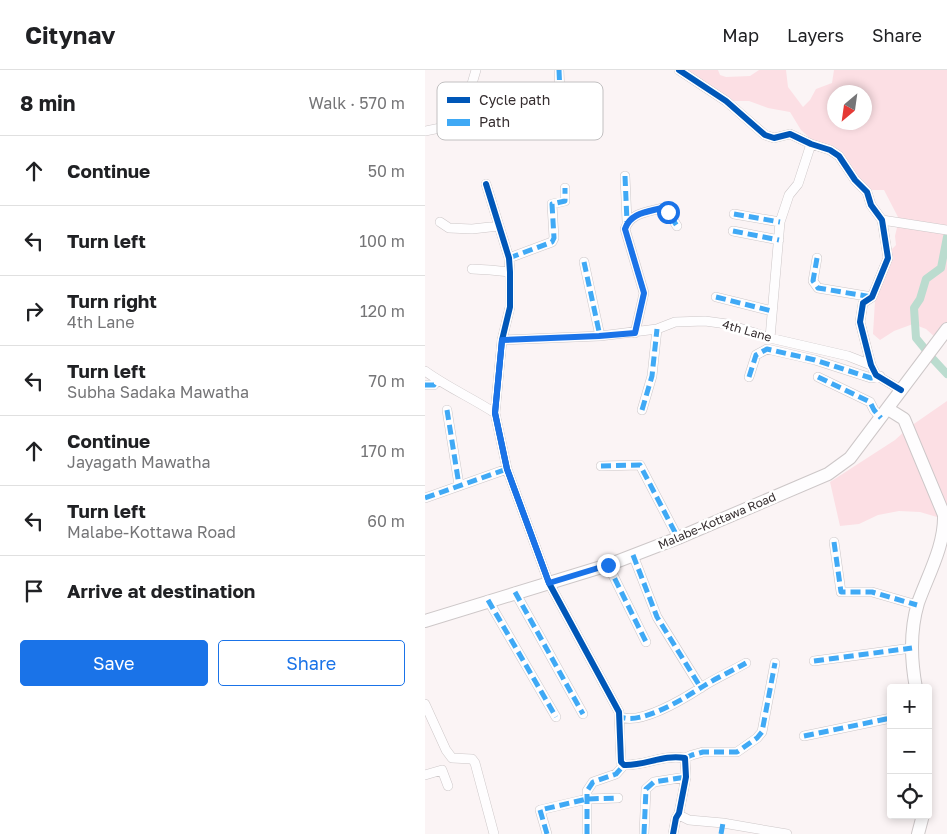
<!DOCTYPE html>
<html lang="en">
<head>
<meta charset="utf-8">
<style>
  :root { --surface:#fff; --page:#f2f2f2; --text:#202124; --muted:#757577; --line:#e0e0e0; --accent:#1a73e8 }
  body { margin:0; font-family:"Golos Text",sans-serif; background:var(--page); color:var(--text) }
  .controls { position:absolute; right:15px; bottom:15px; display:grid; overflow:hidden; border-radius:5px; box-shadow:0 2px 8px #0003 }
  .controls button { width:45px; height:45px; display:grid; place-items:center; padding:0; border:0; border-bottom:1px solid var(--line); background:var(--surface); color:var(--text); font:25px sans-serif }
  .compass { position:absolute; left:402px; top:15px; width:45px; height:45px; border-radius:50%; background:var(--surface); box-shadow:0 2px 8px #0003; rotate:209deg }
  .stop { position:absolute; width:15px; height:15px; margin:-11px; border:4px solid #1a73e8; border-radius:50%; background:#fff }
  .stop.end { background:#1a73e8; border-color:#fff; box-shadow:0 1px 5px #0008 }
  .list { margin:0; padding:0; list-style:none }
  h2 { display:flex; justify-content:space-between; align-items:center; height:65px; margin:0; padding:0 20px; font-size:21px }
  h2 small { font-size:16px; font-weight:400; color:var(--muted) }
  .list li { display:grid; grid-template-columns:32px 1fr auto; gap:15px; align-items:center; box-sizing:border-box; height:70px; padding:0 20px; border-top:1px solid var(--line) }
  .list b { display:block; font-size:19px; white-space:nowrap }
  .list p { margin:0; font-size:16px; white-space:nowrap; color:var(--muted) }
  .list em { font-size:16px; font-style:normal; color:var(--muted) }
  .actions { display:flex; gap:10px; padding:15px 20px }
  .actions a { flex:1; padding:11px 0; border:1px solid var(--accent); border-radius:5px; text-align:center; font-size:18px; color:var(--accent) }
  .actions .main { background:var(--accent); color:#fff }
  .icon { flex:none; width:28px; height:28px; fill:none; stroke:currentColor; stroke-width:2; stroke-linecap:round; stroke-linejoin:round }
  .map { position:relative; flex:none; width:522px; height:764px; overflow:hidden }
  header { display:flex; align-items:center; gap:30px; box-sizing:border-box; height:70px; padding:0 25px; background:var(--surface); border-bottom:1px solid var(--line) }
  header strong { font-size:24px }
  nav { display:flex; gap:28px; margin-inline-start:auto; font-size:18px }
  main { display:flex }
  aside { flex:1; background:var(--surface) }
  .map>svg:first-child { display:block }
  .green { fill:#fcdfe4; fill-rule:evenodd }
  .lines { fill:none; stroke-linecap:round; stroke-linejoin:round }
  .canal { stroke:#bbdccf; stroke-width:8 }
  .street-casing { stroke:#cdc7c8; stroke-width:10 }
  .secondary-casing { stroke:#cdc7c8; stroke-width:14 }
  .street { stroke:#fefdfe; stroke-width:9 }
  .secondary { stroke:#fefdfe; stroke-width:12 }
  .quiet { stroke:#3fa9f5; stroke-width:5; stroke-dasharray:10 5; stroke-linecap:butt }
  .cycleway-casing { stroke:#fff; stroke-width:9 }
  .cycleway { stroke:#0057b8; stroke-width:6 }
  .route { stroke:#1a73e8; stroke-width:6 }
  .labels { text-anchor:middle; stroke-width:5; stroke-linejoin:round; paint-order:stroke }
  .street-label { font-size:12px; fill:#352d2f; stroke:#fff }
  .key { fill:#fff; stroke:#c2c0c1; stroke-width:1 }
  .key-label { font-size:14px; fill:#352d2f }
</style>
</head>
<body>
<header>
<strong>Citynav</strong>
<nav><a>Map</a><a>Layers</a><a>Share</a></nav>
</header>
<main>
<aside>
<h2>8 min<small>Walk · 570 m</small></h2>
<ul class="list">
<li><svg class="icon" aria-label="ahead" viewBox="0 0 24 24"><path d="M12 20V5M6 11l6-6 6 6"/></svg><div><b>Continue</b></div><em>50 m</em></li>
<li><svg class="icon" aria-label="left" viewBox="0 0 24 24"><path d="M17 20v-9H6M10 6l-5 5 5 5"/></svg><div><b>Turn left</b></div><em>100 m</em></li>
<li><svg class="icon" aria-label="right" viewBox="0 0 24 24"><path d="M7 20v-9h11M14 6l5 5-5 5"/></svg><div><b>Turn right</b><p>4th Lane</p></div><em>120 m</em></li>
<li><svg class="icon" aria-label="left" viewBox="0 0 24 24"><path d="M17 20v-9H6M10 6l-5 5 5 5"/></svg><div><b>Turn left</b><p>Subha Sadaka Mawatha</p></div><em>70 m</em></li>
<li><svg class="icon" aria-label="ahead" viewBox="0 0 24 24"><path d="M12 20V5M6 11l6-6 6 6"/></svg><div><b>Continue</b><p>Jayagath Mawatha</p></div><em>170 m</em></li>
<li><svg class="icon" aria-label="left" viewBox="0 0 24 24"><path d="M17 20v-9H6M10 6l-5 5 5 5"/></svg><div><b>Turn left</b><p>Malabe-Kottawa Road</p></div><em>60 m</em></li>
<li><svg class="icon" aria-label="arrive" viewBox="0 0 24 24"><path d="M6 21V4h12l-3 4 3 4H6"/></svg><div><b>Arrive at destination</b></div></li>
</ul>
<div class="actions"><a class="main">Save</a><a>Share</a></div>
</aside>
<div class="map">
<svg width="522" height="764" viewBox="0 0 522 764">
  <rect width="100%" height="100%" fill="#fbf4f5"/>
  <path class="green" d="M263,0H293L295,5L301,7L325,6L334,0H361L363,17L378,37L385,30L391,19L407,13L409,0H522V252L511,268L501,259L488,254L469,261L455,270L448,264L450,231L463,200L462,184L471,175L470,166L474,149L459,120H447L433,111L417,86L391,74L376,60L365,42L343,38L324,31H308L278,14ZM410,22H440V52H410Z
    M522,331V450L495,442L474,441L453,445L434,454L415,456L405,412L470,370L483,358Z"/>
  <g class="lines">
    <path class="canal" d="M500,279L491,268L489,238L495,229L501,209L516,198L522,167
      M508,289L522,304"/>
    <defs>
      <path id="street" d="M134,0L136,46
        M254,0L301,31L340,65L349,68L365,64L386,74L405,80L414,86L430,110L442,122L446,135L457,150L463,188L447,227L438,233L435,252L446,295L451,305L476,320
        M46,17L96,23
        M0,61L30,55L46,17L51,0
        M200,106L202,152
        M61,114L84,188L85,202V237L77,270L70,343L82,399L124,513L194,642L196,692L199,695C220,696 238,684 260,688L261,707L254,743L251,748L248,764
        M309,144L355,152
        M457,150L522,160
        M15,152L24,158L47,159L74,156
        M308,161L354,170
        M84,188L127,172L129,168L127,134L140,131V118
        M392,188L388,211L393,218L447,227
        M159,192L175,266
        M47,199L65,200L85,202
        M291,227L347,241
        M210,263L219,223L200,159C205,143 222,142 237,138L243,142L252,156
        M345,268L355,152L364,125L373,114L386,74
        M77,270L175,266L232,259L250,252L280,251L302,254L345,268L423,286L446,295
        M0,301C22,317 47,328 70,343
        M324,307L331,285L342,279L390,290L446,308L455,306
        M393,307L445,332L449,340L456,348
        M0,315H9L12,310
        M22,340L34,415
        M217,340L227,306L232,259
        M176,396L215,395L253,468
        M0,428L82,399
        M409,472L416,522H447L492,535
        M208,485L232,547L276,618
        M183,495L221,572
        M90,522L158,644
        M63,530L131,647
        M389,591L487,578
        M0,634L21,680L27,688L47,689L50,693L69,764
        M196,647C216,655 260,628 277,617C291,608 307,601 321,593
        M379,666L466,648
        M260,688L267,685L278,682H312L332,668L337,662L350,593
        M0,705L17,700L23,716
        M254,743L256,746L264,750L298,753L362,764
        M122,764L115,740L162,729L193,728
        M162,764V721L168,712L191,704L199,695
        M219,764L221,719L229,712L261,707"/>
      <path id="secondary" d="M463,339L479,349L519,445C520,475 503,505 493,533C485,560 486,591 491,618
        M0,551L183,495L253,468L403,404L425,388L522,259
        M493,764L498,745"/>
    </defs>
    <use href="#street" class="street-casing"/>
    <use href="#secondary" class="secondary-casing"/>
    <use href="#street" class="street"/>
    <use href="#secondary" class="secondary"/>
    <path class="quiet" d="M134,0L136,46
      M46,17L96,23
      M200,106L202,152
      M309,144L355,152
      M308,161L354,170
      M84,188L127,172L129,168L127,134L140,131V118
      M392,188L388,211L393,218L447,227
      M159,192L175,266
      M291,227L347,241
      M210,263L219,223L200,159C205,143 222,142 237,138L243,142L252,156
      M324,307L331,285L342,279L390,290L446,308L455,306
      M393,307L445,332L449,340L456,348
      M0,315H9L12,310
      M22,340L34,415
      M217,340L227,306L232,259
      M176,396L215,395L253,468
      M0,428L82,399
      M409,472L416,522H447L492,535
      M208,485L232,547L276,618
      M183,495L221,572
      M90,522L158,644
      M63,530L131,647
      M389,591L487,578
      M194,642L196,647C216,655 260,628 277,617C291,608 307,601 321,593
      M379,666L466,648
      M260,688L267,685L278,682H312L332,668L337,662L350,593
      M122,764L115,740L162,729L193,728
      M162,764V721L168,712L191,704L199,695
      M219,764L221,719L229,712L261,707
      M296,764L298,753"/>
    <defs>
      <path id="cycleway" d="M254,0L301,31L340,65L349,68L365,64L386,74L405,80L414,86L430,110L442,122L446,135L457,150L463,188L447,227L438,233L435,252L446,295L451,305L476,320
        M61,114L84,188L85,202V237L77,270L70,343L82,399L124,513L194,642L196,692L199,695C220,696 238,684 260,688L261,707L254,743L251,748L248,764"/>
    </defs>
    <use href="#cycleway" class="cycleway-casing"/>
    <use href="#cycleway" class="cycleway"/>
  </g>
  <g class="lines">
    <path class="route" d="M183,495L124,513L82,399L70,343L77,270L174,266L210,263L219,223L200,159C205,143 222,142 237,138L243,142"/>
  </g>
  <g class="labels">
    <g class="street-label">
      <text transform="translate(322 261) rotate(16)" y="4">4th Lane</text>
      <text transform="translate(292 451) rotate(-23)" y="4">Malabe-Kottawa Road</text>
    </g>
  </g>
  <rect x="12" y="12" width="166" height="58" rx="8" class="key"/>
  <rect x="22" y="27" width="23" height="6" fill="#0057b8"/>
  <rect x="22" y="49" width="23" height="7" fill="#3fa9f5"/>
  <g class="key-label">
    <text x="54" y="35">Cycle path</text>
    <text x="54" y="57">Path</text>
  </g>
</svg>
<div class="controls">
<button>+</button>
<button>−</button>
<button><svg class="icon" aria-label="locate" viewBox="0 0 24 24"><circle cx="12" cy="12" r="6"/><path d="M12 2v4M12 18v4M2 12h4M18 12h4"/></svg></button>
</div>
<svg class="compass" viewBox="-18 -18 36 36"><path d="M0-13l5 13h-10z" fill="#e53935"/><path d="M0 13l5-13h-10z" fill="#757577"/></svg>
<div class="stop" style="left:243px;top:142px"></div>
<div class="stop end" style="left:183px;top:495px"></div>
</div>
</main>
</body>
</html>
